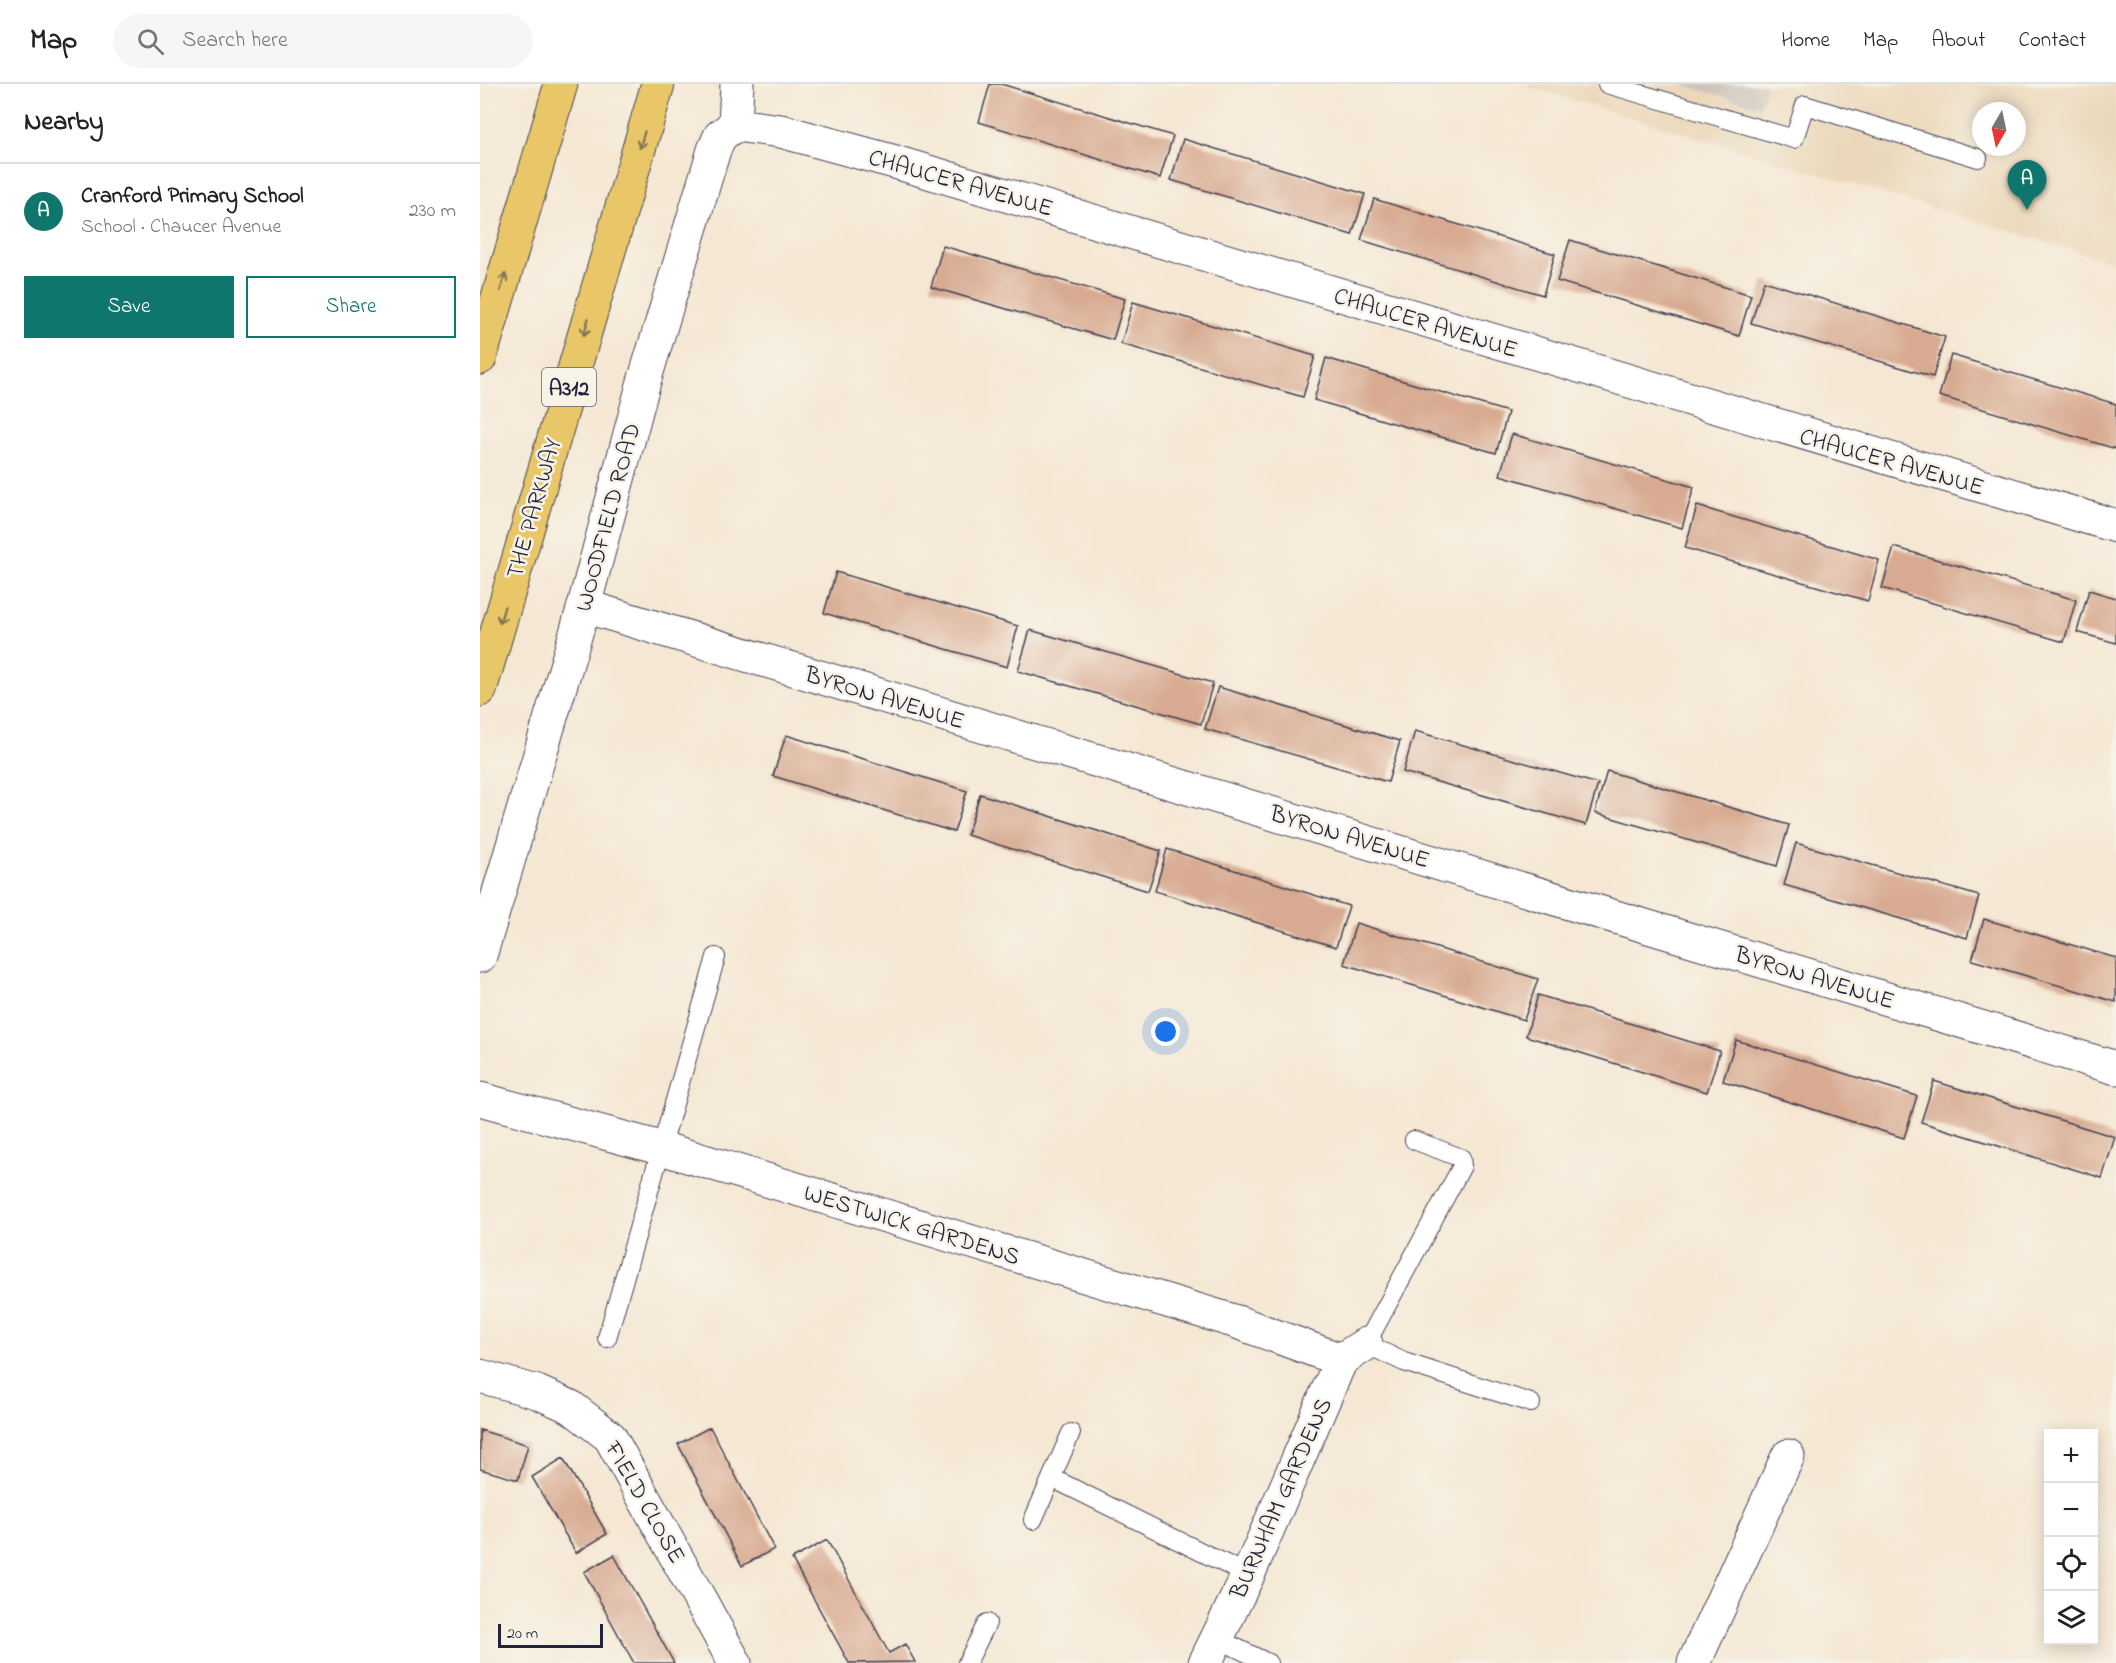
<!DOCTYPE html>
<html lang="en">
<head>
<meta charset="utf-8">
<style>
  :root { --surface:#fff; --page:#f6f6f6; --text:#222; --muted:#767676; --line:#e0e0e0; --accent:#0f766e }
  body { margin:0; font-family:"Indie Flower",sans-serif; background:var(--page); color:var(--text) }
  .controls { position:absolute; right:18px; bottom:18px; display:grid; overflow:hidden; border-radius:0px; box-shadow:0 3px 15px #0003 }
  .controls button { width:54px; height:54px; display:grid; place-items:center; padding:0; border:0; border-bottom:2px solid var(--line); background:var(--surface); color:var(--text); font:30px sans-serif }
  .compass { position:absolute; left:1492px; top:18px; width:54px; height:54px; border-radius:50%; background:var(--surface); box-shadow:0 3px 15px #0003; rotate:189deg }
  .scale { position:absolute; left:18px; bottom:15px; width:105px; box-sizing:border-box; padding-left:6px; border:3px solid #22223b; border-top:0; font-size:16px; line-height:21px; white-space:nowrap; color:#22223b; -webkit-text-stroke:4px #f7f3e8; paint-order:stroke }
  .you { position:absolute; left:686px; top:948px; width:21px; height:21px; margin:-15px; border:4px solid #fff; border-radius:50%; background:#1a73e8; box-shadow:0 0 0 9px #1a73e833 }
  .badge { display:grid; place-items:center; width:39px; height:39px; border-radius:50%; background:var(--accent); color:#fff; font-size:20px; font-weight:700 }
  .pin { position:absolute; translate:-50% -50px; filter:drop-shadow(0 2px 3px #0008) }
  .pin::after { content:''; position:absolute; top:32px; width:21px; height:18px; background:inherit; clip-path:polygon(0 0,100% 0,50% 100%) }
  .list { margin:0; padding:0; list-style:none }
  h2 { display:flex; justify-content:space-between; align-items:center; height:78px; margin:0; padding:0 24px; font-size:26px }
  h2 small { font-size:20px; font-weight:400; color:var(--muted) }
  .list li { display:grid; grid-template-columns:39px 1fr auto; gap:18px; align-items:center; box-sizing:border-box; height:96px; padding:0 24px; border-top:2px solid var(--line) }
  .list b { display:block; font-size:22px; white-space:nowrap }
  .list p { margin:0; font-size:20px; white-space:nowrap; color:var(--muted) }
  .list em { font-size:20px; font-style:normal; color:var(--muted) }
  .actions { display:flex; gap:12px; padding:18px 24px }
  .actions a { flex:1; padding:14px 0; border:2px solid var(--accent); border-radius:0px; text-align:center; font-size:21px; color:var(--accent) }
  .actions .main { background:var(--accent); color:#fff }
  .icon { flex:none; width:33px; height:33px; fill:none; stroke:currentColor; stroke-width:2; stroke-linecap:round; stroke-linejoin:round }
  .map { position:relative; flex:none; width:1636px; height:1579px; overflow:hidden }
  header { display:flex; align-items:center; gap:36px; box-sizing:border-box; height:84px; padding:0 30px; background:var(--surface); border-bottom:2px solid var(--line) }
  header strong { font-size:28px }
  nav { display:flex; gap:33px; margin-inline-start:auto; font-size:21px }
  .search { width:420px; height:54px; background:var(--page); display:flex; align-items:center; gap:15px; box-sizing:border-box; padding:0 21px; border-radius:33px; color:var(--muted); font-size:22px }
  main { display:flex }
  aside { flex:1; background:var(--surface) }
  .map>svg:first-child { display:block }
  .built { fill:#ebd8ba; fill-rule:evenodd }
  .industrial { fill:#cbc3b8 }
  .building { fill:#d8aa91 }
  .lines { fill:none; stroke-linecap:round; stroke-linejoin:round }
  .lane-casing { stroke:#424052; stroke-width:20 }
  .street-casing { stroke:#424052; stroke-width:35 }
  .highway-casing { stroke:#424052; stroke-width:35 }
  .lane { stroke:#fff; stroke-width:18 }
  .street { stroke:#fff; stroke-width:33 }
  .highway { stroke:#e9c769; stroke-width:33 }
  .oneway { stroke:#867452 }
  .labels { text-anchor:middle; stroke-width:5; stroke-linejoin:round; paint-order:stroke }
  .shield { fill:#f7f3e8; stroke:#62616f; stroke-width:1.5 }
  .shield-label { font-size:22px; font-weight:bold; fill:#22223b }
  .street-label { font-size:24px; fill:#22223b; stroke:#f7f3e8 }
</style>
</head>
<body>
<header>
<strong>Map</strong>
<div class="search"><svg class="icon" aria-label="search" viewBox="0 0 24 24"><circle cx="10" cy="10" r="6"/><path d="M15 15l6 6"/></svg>Search here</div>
<nav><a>Home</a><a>Map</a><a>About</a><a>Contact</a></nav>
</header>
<main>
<aside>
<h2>Nearby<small></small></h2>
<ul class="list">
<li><span class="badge">A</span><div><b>Cranford Primary School</b><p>School · Chaucer Avenue</p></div><em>230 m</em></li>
</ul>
<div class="actions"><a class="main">Save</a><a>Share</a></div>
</aside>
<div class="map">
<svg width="1636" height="1579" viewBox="0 0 1636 1579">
  <rect width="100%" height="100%" fill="#f7f3e8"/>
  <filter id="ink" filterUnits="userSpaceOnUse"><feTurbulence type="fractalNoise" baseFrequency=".0167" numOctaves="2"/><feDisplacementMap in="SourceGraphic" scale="12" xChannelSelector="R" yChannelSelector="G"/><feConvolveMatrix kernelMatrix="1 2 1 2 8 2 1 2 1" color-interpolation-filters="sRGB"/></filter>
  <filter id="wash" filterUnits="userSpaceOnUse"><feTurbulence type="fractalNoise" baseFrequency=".008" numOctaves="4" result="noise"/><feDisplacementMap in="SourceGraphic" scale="24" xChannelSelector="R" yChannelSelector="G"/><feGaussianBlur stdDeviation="1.35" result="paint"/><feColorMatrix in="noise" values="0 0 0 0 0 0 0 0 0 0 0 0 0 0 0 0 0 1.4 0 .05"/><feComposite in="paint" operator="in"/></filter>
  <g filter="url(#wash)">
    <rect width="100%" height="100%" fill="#f5e7d3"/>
    <path class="built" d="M1040,0H1200L1279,23L1286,0H1636V179ZM1501,27H1537V63H1501Z"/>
    <path class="industrial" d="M1200,0H1286L1280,23Z"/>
    <g id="blocks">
      <path class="building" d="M510,0H521L693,52L680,94L499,38Z
        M703,55L885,110L872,151L691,96Z
        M894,115L1075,170L1063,211L881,156Z
        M1090,156L1271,211L1259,252L1077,197Z
        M463,162L645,215L633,256L451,203Z
        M1284,197L1465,253L1453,293L1271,239Z
        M653,218L835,272L823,313L641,260Z
        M1471,271L1636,320V365L1459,312Z
        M846,274L1028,328L1016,369L834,316Z
        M1032,350L1214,403L1202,444L1020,391Z
        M1217,422L1399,476L1388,517L1205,464Z
        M1414,463L1596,516L1584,558L1402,504Z
        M356,488L538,542L527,583L344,529Z
        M1609,506L1636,514V559L1597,548Z
        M550,546L733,599L721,640L538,587Z
        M738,603L920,657L908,698L725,645Z
        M935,647L1118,700L1106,741L923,688Z
        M306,651L487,707L474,748L293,692Z
        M1127,687L1309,741L1297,782L1115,729Z
        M500,710L681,767L668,807L487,751Z
        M1316,759L1499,812L1487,854L1304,801Z
        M687,765L869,822L856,863L675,807Z
        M1504,835L1636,874V918L1492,876Z
        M876,839L1058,895L1044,936L864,880Z
        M1058,911L1240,967L1227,1008L1046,952Z
        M1256,956L1437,1012L1424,1054L1243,997Z
        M1454,997L1635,1053L1622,1094L1441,1038Z
        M230,1343L294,1465L262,1482L198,1360Z
        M0,1346L48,1361L38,1396L0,1385Z
        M83,1374L127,1450L96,1469L52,1393Z
        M347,1456L409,1569L425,1560L435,1578L369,1579L312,1475Z
        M134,1471L194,1579H154L104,1488Z"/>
    </g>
  </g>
  <g filter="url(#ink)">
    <use href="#blocks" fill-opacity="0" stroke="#424052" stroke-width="1.5"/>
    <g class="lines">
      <defs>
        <path id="lane" d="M1127,0L1314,55L1325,21L1498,74
          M934,1056L981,1074L982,1082L886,1260L924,1278L1051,1319
          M127,1254L236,873
          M572,1394L768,1491
          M553,1436L591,1349
          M736,1554L788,1579
          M487,1579L507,1539"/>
        <path id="street" d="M255,41L301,47L415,78L1636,442
          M255,41L257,0
          M104,522L1636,984
          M0,872L104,522L163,301L234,66L240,52L255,41
          M0,1015L184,1065L757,1238L861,1276
          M0,1292L57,1308L91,1323L130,1353L255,1579
          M725,1579L768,1491L861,1276L886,1260
          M1214,1579L1308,1372"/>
        <path id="highway" d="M0,274L81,0
          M0,606L178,0"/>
      </defs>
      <use href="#lane" class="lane-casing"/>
      <use href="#street" class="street-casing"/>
      <use href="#highway" class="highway-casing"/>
      <use href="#lane" class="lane"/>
      <use href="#street" class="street"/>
      <use href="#highway" class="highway"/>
    </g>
    <defs><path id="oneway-shaft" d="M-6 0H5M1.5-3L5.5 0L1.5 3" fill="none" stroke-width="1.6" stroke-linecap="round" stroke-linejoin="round" transform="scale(1.5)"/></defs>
    <g class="oneway">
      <use href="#oneway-shaft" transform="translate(162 56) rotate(107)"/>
      <use href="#oneway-shaft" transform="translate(23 198) rotate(-74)"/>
      <use href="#oneway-shaft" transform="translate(106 243) rotate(106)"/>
      <use href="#oneway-shaft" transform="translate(22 531) rotate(106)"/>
    </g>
  </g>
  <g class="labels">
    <rect class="shield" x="62" y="284" width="54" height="38" rx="4.5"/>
    <g class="shield-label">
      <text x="89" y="311">A312</text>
    </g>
    <g class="street-label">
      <text transform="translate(481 98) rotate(16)" y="8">CHAUCER AVENUE</text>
      <text transform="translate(946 238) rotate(17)" y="8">CHAUCER AVENUE</text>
      <text transform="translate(1412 377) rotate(16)" y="8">CHAUCER AVENUE</text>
      <text transform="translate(53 424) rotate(-74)" y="8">THE PARKWAY</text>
      <text transform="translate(127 433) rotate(-75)" y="8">WOODFIELD ROAD</text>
      <text transform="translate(405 613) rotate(17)" y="8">BYRON AVENUE</text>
      <text transform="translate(870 752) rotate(17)" y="8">BYRON AVENUE</text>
      <text transform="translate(1335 893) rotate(17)" y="8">BYRON AVENUE</text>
      <text transform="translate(432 1140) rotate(17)" y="8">WESTWICK GARDENS</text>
      <text transform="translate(800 1414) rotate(-66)" y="8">BURNHAM GARDENS</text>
      <text transform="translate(166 1418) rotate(60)" y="8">FIELD CLOSE</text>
    </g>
  </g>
</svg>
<div class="controls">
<button>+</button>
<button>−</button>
<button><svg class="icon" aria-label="locate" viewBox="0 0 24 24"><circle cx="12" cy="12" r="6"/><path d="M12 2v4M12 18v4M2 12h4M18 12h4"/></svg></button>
<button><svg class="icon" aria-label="layers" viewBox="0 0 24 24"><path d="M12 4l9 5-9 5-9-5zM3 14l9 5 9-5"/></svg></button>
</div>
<svg class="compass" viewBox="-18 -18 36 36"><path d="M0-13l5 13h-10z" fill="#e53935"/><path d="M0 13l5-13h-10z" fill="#767676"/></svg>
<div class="scale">20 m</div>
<div class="you"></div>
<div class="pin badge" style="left:1547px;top:126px">A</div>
</div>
</main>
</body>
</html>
